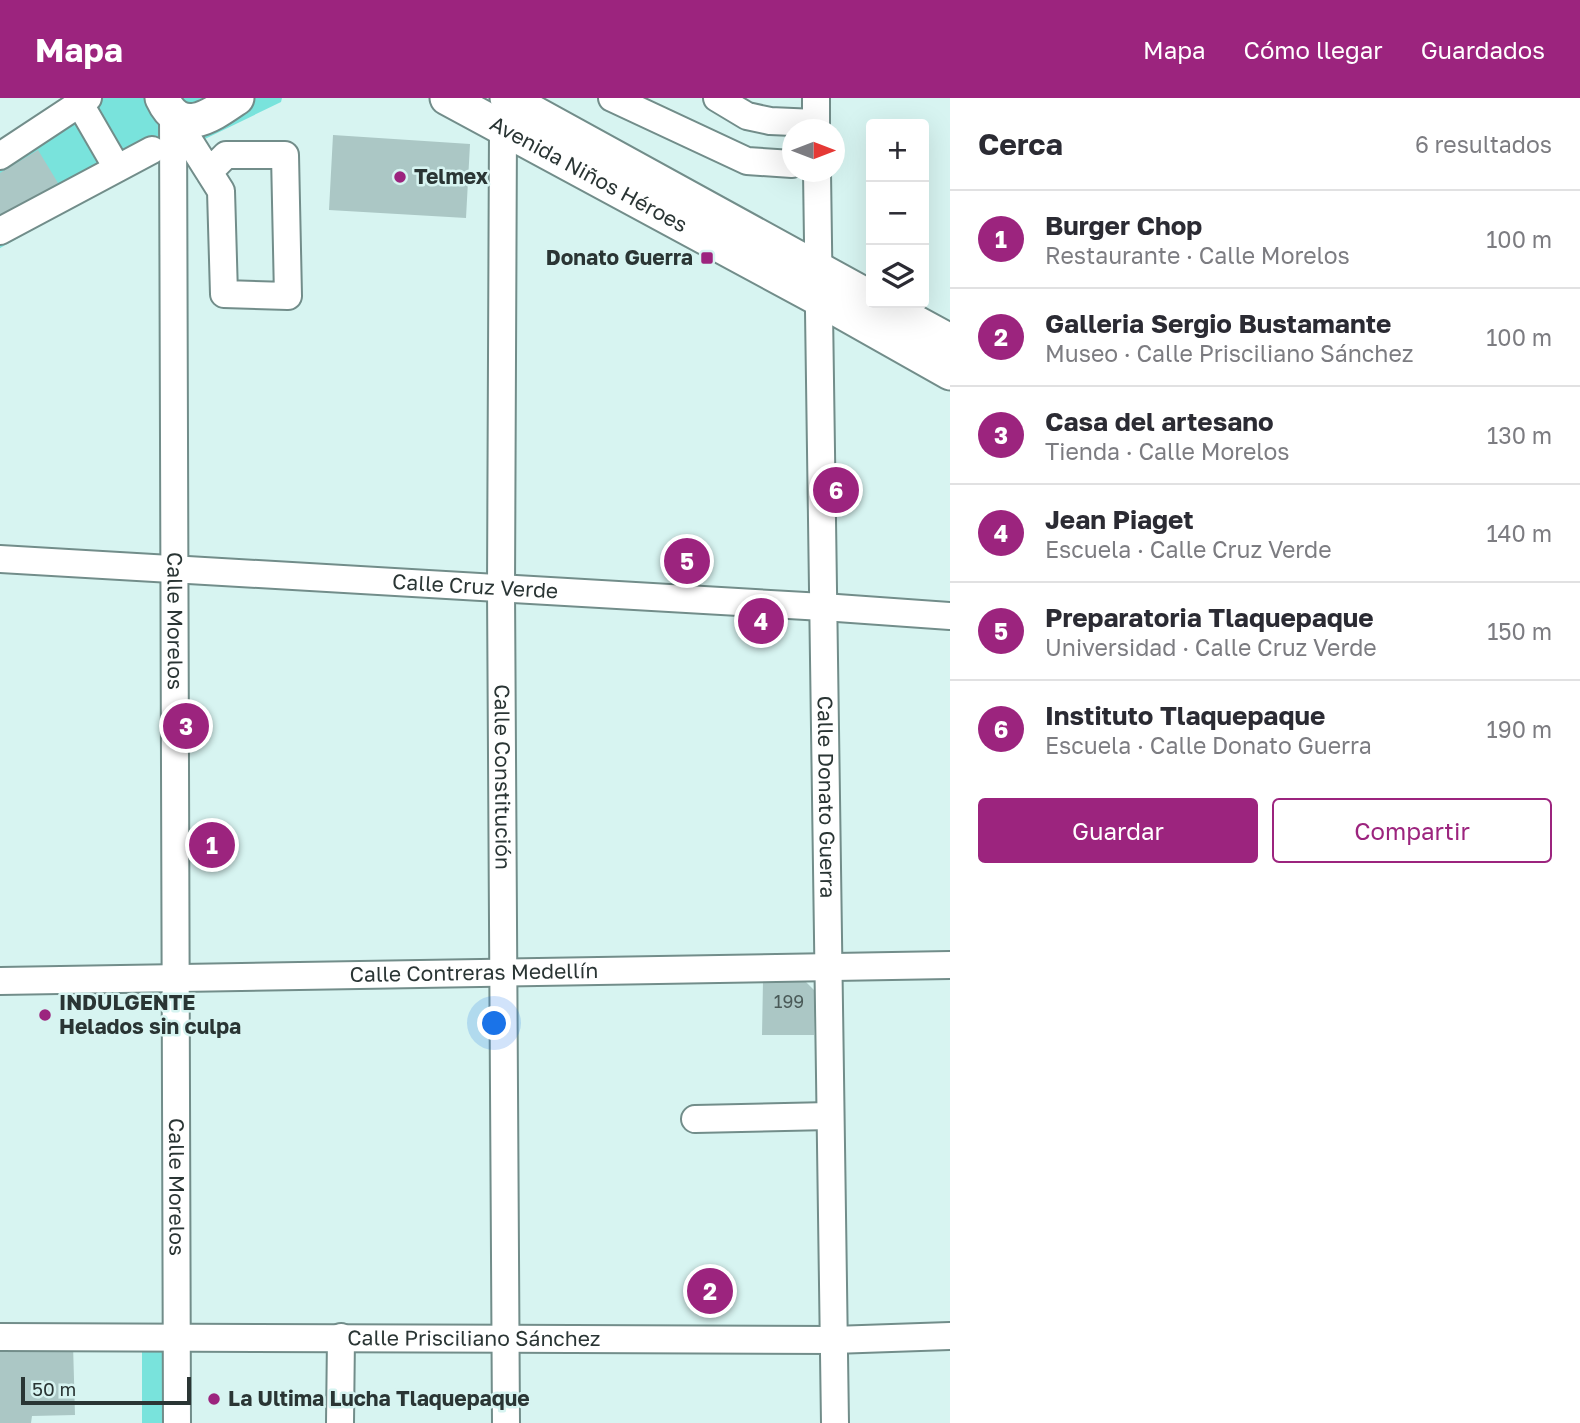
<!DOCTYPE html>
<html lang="es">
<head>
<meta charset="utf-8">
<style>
  :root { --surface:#fff; --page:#f2f2f3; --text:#2b2b33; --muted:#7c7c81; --line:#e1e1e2; --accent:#9c247e }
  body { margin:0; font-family:"Golos Text",sans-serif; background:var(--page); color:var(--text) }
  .controls { position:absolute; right:21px; top:21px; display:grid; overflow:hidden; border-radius:7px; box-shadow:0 7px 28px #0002 }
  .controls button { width:63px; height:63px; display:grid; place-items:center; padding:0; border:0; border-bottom:2px solid var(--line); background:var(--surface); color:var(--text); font:35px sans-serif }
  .compass { position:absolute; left:782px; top:21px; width:63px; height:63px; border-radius:50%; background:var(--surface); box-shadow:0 7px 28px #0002; rotate:90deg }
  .scale { position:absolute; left:21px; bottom:18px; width:170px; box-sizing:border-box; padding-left:7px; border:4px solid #2a3534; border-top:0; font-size:19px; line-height:24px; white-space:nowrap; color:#2a3534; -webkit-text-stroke:5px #d7f4f1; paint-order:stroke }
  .you { position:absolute; left:495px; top:926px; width:24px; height:24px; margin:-18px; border:5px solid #fff; border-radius:50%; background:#1a73e8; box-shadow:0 0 0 10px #1a73e833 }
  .badge { display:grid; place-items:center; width:46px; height:46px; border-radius:50%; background:var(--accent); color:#fff; font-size:23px; font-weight:700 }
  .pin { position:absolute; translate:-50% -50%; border:4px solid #fff; box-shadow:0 2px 7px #0006 }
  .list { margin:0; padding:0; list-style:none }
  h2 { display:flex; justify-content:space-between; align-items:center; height:91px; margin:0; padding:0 28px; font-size:30px }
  h2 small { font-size:23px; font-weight:400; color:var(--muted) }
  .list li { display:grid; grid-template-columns:46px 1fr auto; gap:21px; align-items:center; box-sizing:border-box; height:98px; padding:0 28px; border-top:2px solid var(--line) }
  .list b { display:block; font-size:26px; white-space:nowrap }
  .list p { margin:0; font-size:23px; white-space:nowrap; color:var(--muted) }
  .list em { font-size:23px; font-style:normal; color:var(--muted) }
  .actions { display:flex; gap:14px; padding:21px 28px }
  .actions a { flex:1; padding:16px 0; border:2px solid var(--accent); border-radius:7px; text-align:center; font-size:24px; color:var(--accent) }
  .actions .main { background:var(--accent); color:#fff }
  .icon { flex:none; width:38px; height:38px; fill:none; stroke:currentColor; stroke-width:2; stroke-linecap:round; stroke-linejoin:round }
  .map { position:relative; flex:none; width:950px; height:1325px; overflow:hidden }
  header { display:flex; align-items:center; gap:42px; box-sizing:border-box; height:98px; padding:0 35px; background:var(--accent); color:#fff }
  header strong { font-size:33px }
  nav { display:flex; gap:38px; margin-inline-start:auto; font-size:24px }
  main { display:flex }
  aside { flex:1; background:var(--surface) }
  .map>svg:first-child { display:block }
  .green { fill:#79e3dc }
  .building { fill:#abc7c5 }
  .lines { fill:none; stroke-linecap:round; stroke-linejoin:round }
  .minor-casing { stroke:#728d8a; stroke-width:30 }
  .major-casing { stroke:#728d8a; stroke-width:37 }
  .minor { stroke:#fff; stroke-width:26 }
  .major { stroke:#fff; stroke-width:33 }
  .poi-dot { fill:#9c247e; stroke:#d7f4f1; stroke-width:2.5 }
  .labels { text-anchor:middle; stroke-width:5; stroke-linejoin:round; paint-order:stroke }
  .number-label { font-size:18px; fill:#4a5a58 }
  .street-label { font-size:21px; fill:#2a3534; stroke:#d7f4f1 }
  .poi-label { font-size:21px; font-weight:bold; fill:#2a3534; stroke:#d7f4f1; text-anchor:start }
</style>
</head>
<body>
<header>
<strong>Mapa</strong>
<nav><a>Mapa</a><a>Cómo llegar</a><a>Guardados</a></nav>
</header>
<main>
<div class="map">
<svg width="950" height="1325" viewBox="0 0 950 1325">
  <rect width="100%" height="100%" fill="#d7f4f1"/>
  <path class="green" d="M70,0H282L281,4L147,69L0,150V44Z
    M184,1245V1325H142V1246Z"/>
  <path class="building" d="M333,37L470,46L466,120L329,112Z
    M38,52L58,85L0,120V75Z
    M763,883H805L815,893L814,937H762Z
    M73,1246L75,1317L32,1318L31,1325H0V1248Z"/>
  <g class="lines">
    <defs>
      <g id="minor">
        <path d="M612,0L747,63L792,66"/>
        <path d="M717,0L747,18L770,23L816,25"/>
        <path d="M816,0V32"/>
        <path d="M80,6L117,70"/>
        <path id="s1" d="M173,15L177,1325"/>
        <path d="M173,17L221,93L224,196L288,198L285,57H226L209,74"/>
        <path id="s2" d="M503,31L501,491L506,1325"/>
        <path d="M0,58L88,0"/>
        <path id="s3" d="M817,74L835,1325"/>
        <path d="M0,133L152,52"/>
        <path id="s4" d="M0,461L823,509L950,518"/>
        <path id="s5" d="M0,883L950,867"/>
        <path d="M695,1021L830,1018"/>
        <path id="s6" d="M0,1239L833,1242L950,1238"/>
        <path d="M340,1325L341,1239"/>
      </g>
      <g id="major">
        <path d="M162,0C181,41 212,17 237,0"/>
        <path id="s7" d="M447,0L819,201L950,275"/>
        <path d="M507,0L871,200"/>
        <path d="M880,205L950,243"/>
      </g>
    </defs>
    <use href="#minor" class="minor-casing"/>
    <use href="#major" class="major-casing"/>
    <use href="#minor" class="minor"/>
    <use href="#major" class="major"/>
  </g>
  <g class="poi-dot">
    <circle cx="400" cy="79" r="7"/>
    <rect x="700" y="153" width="14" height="14" rx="3.5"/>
    <circle cx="45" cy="917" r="7"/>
    <circle cx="214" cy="1301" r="7"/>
  </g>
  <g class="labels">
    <g class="number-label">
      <text x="789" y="910">199</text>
    </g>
    <g class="street-label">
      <text dy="7" stroke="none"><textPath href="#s7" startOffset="161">Avenida Niños Héroes</textPath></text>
      <text dy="7" stroke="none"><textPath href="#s4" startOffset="476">Calle Cruz Verde</textPath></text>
      <text dy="7" stroke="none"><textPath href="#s1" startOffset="508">Calle Morelos</textPath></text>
      <text dy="7" stroke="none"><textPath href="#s2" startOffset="648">Calle Constitución</textPath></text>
      <text dy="7" stroke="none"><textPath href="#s3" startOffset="625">Calle Donato Guerra</textPath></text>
      <text dy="7" stroke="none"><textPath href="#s5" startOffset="474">Calle Contreras Medellín</textPath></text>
      <text dy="7" stroke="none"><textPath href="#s1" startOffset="1074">Calle Morelos</textPath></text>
      <text dy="7" stroke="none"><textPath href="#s6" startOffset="474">Calle Prisciliano Sánchez</textPath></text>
    </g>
    <g class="poi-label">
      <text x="414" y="86">Telmex</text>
      <text x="693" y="167" text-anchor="end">Donato Guerra</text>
      <text x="59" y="912">INDULGENTE<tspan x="59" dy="24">Helados sin culpa</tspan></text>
      <text x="228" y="1308">La Ultima Lucha Tlaquepaque</text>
    </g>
  </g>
</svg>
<div class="controls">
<button>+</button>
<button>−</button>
<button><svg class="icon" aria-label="layers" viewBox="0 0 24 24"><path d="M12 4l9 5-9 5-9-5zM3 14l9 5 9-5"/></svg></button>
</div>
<svg class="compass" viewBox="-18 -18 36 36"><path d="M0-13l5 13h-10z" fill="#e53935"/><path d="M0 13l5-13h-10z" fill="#7c7c81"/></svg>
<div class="scale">50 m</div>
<div class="you"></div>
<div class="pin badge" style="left:212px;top:747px">1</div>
<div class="pin badge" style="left:710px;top:1193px">2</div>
<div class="pin badge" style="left:186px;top:628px">3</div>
<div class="pin badge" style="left:761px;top:523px">4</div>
<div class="pin badge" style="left:687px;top:463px">5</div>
<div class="pin badge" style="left:836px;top:392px">6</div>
</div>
<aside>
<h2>Cerca<small>6 resultados</small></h2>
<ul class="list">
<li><span class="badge">1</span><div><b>Burger Chop</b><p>Restaurante · Calle Morelos</p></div><em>100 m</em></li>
<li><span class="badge">2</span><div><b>Galleria Sergio Bustamante</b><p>Museo · Calle Prisciliano Sánchez</p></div><em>100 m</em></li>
<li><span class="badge">3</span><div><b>Casa del artesano</b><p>Tienda · Calle Morelos</p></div><em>130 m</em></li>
<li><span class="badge">4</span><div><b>Jean Piaget</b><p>Escuela · Calle Cruz Verde</p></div><em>140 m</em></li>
<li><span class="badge">5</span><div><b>Preparatoria Tlaquepaque</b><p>Universidad · Calle Cruz Verde</p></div><em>150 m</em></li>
<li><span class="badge">6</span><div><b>Instituto Tlaquepaque</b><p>Escuela · Calle Donato Guerra</p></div><em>190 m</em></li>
</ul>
<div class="actions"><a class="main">Guardar</a><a>Compartir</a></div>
</aside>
</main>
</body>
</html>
